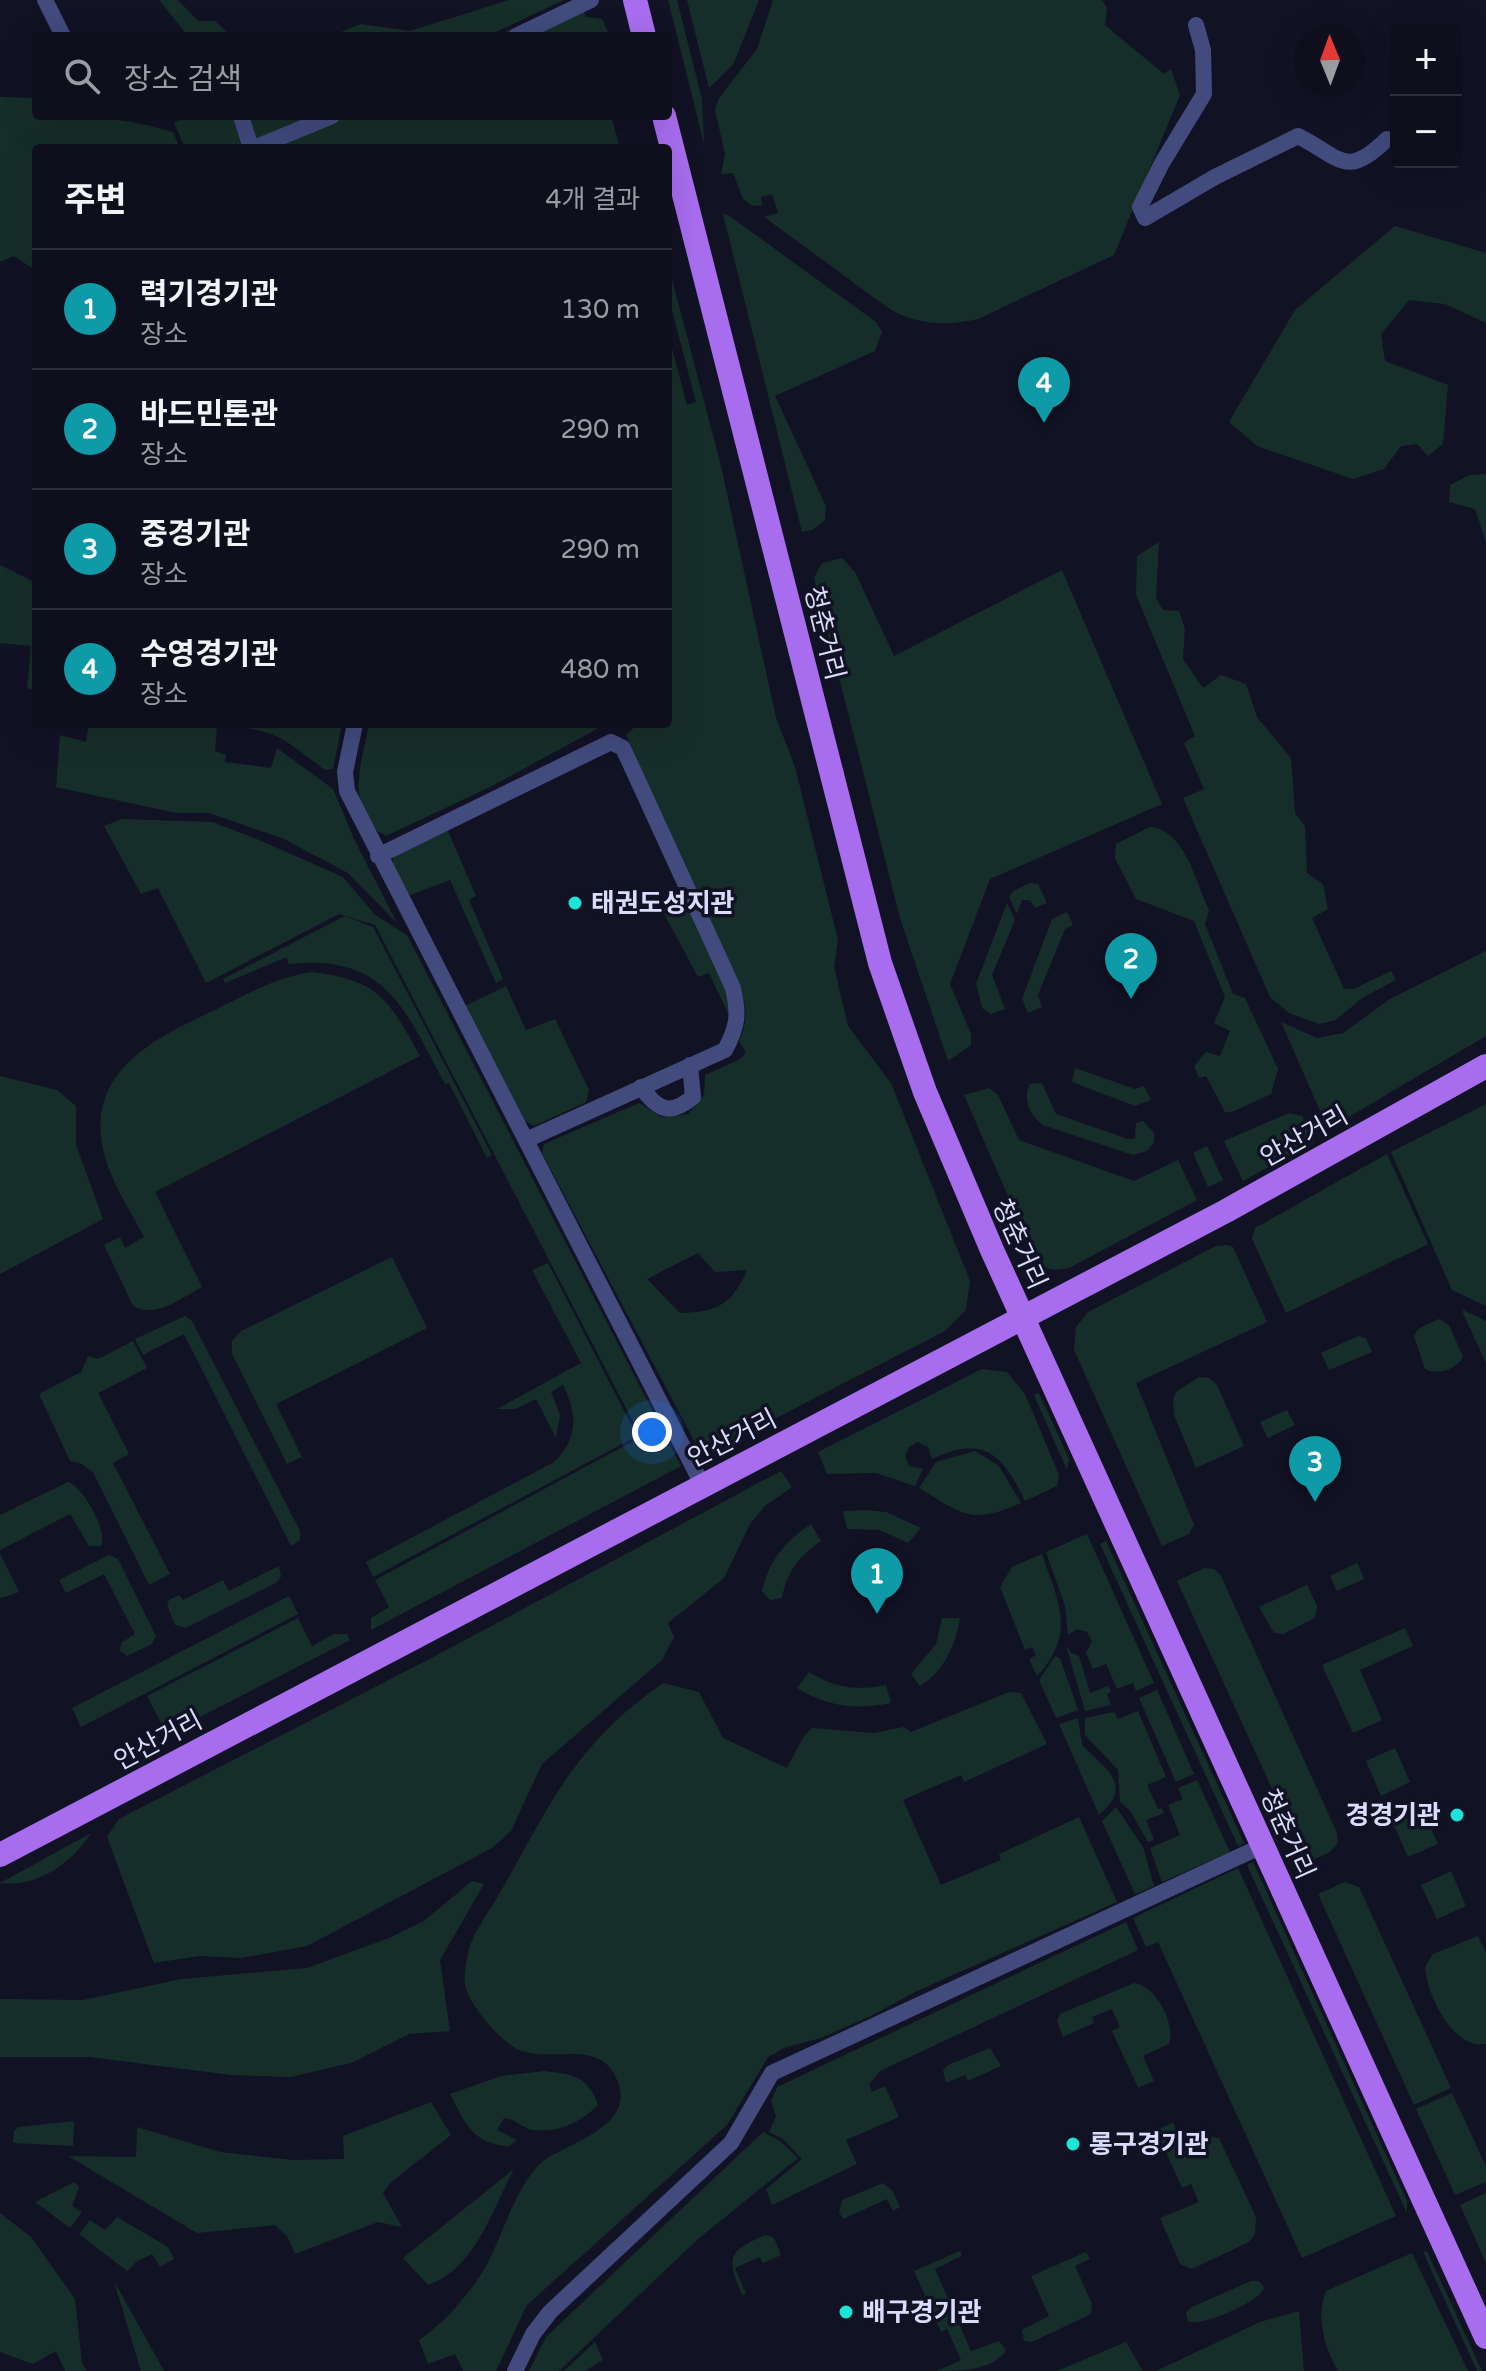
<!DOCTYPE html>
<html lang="ko">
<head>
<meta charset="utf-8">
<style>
  :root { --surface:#0e0e1c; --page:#1c1c29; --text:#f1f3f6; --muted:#9b9ca3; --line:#2e2e3b; --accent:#8c9099 }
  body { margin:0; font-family:"Varela Round","Noto Sans KR",sans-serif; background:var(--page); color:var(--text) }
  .controls { position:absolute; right:24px; top:24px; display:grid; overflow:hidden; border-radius:8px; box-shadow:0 8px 32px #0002 }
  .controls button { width:72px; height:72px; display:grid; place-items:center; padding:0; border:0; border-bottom:2px solid var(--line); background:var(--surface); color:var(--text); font:40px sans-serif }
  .compass { position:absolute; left:1294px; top:24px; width:72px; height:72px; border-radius:50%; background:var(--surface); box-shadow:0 8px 32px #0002; rotate:359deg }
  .you { position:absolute; left:652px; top:1432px; width:28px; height:28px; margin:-20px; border:6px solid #fff; border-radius:50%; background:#1a73e8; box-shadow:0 0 0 12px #1a73e833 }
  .badge { display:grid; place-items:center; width:52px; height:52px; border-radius:50%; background:var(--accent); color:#fff; font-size:26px; font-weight:700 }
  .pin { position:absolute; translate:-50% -66px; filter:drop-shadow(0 2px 4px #0008) }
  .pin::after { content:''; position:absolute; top:42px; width:28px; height:24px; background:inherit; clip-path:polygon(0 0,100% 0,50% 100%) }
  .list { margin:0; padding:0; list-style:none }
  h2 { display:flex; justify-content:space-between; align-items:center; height:104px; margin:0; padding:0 32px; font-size:34px }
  h2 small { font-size:26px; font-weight:400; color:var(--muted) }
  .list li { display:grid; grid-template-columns:52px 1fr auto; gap:24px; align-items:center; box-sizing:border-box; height:120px; padding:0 32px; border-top:2px solid var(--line) }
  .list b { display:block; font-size:30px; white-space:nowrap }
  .list p { margin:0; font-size:26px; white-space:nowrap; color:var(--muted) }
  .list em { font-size:26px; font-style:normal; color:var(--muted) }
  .icon { flex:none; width:44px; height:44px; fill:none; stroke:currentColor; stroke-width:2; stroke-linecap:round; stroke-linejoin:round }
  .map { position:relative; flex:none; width:1486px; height:2371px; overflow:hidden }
  .search { position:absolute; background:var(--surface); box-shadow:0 8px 32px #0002; left:32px; top:32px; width:640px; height:88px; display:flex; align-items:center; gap:20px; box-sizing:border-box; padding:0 28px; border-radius:8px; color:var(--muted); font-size:30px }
  .panel { position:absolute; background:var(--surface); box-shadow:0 8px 32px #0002; left:32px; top:144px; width:640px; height:584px; border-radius:8px }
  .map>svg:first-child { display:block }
  .green { fill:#162e29; fill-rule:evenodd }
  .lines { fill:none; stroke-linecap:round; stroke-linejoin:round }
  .street { stroke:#424a7e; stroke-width:16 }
  .primary { stroke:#a76dee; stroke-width:24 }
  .poi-dot { fill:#1be5d6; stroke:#121225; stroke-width:3 }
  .labels { text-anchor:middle; stroke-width:7; stroke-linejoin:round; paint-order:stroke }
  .street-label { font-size:26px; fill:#dadcfb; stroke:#121225 }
  .poi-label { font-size:26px; font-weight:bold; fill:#dadcfb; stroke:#121225; text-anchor:start }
</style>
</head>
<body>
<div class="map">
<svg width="1486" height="2371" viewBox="0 0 1486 2371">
  <rect width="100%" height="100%" fill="#121225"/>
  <path class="green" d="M159,0H178L198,21H215L231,36H188Z
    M509,0H564L487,36H331L361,24L410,31Z
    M576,0H581L586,17L602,19L610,36H496Z
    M668,0H677L702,99L704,144Z
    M687,0H759L733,65L709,88Z
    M773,0H1102L1107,8L1105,25L1164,74L1171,69L1180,95L1114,255L978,319C946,326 920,325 891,310L764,217L778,213L772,194L761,197L762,205L752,206L743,199L733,173L721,174L725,154L715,110L719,98L757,49Z
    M0,97L36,98V116C84,116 127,118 173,132L180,148H36V271L14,256L0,262Z
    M189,116H611L620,148H185L174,123Z
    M723,214L728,215L876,322L882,332L875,351L775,396L826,506L825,520L812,530L802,532Z
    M1395,226L1486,253V323L1445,304L1409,300L1381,334L1385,361L1448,385L1443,444L1428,456L1417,444L1401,446L1384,469L1353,479L1257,446L1229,422L1295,310Z
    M668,264L721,466L776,718L795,767L838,940L834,967L848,1026L891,1083L970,1281L966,1310L945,1331L706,1454L700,1452L542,1153L544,1144L639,1103L662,1117L688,1114L704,1095L705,1075L740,1059L746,1052L739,1041C749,1021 746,1003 739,982L687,875L626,734L639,724H668V333L687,405L696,402L668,295ZM698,1253L715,1272L747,1270C732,1305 717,1312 680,1313L647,1279Z
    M1486,474V542L1475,509L1449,502L1450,485L1470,475Z
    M1159,542L1156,598L1163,610L1179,611L1185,629L1183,659L1203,688L1221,675L1246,684L1257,717L1291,758L1295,813L1305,826L1307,873L1323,884L1328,909L1312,918L1344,989H1354L1391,971L1396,980L1362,998L1336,1020L1319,1024L1289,1013L1270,997L1183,798L1204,789L1184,743L1195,736L1136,595L1137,556Z
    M842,558L855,572L894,656L1062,570L1162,804L990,879L950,984L971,1034V1045L948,1061L900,918L814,578L822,563Z
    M0,565L36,583V691L27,688L31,646L0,643Z
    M89,724H342L333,769L325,770C280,736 276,729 217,725L215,751L226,755L225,762L271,768L277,748L333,789L355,841L397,923L348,873L284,839L209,813H176L56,787L60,735L86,742Z
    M369,724H606L492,786L386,836C343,815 362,760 369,724Z
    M122,819L212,822L259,840L343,877L375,915L407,935L681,1466L371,1630V1618L389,1607L375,1580L641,1437L375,925L339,914L206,983L158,888L141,894L104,826Z
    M1150,827C1185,830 1196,882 1209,910L1205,924L1233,994L1245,998L1278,1069L1271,1094L1232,1112H1225L1206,1076L1199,1078L1194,1066L1206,1052L1220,1056L1230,1031L1214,1023L1225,997L1194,921L1136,899L1115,858L1116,844Z
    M448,831L476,896L469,900L503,979L496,983L450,880L408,896L392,864L394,856Z
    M1030,883L1038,884L1047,903L1035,908L1030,900H1022L1017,914L1009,897L1013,891Z
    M684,895L729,995L733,1024L709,973L698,977L660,906Z
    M1007,903L1015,920L992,975L1005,1009L991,1014L982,1008L976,984Z
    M1067,912L1073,925L1065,929L1038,995L1042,1007L1028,1013L1022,999L1052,919Z
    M345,916L373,927L492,1155L487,1158L449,1083L445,1084C405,1010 387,953 288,964L287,957L225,983L223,979Z
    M1486,951V1036L1335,1125L1325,1122L1281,1022L1317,1038L1343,1033L1390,999Z
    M312,972C379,980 389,1000 420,1056L155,1192L202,1287C181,1298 156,1319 133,1306L104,1245L120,1237L125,1248L144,1237C128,1206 104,1172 101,1136C94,1063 167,1033 221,1007C251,992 278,977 312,972Z
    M506,986L526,1030L555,1019L589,1090L586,1102L534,1126L525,1121L465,1006Z
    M1075,1068L1135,1089L1144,1086L1151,1100L1135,1106L1072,1082Z
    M0,1076L57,1090L76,1106V1145L103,1219L0,1274Z
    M1042,1083L1056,1114L1128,1139L1135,1138L1136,1123L1143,1121L1154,1133V1142L1147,1151L1133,1155L1043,1125C1030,1115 1022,1100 1030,1084Z
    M989,1088L998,1095L1019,1140L1134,1181L1178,1160L1197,1200L1071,1267C1053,1272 1045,1271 1034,1256L964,1095Z
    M1486,1104V1306L1452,1290L1391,1152Z
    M1289,1113L1302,1116L1314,1142L1243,1181L1224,1141Z
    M1207,1146L1223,1180L1208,1187L1193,1153Z
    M1387,1154L1428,1244L1286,1313L1252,1239L1255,1228Z
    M1227,1245L1233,1247L1267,1322L1136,1383L1194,1525L1189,1534L1162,1546L1074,1350L1076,1327L1088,1312L1216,1246Z
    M392,1257L427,1328L276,1404L302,1457L287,1464L232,1354V1341L241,1331Z
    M548,1263L637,1436L373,1577L366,1562L554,1462C579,1438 577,1414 563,1385L551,1392L560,1415L556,1438L536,1399L515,1409H497L581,1363L532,1270Z
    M1463,1310L1486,1321V1363L1463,1313Z
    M185,1316L192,1321L300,1531V1540L291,1546L184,1334L143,1355L135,1339Z
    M1439,1319L1449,1325L1463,1357C1456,1369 1438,1376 1425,1369L1414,1336L1418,1329Z
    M1358,1336L1366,1338L1372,1352L1329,1370L1321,1353Z
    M133,1341L147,1368L98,1393L129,1454L113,1463L170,1574L149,1585L93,1472L82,1464L70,1461L39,1394L81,1372L88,1356L98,1359Z
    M982,1369L1007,1372L1025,1394L1059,1475L1057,1486L1025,1501C1003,1454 983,1434 932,1459L928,1447L918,1442L909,1447L905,1456L909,1466L923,1469L915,1486L876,1473L827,1474L818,1452Z
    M1199,1377L1209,1378L1217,1385L1244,1446L1196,1468L1174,1415L1173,1399L1177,1391Z
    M1039,1393L1069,1459L1067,1470L1034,1395Z
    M1287,1410L1295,1425L1268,1438L1260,1422Z
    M975,1451L999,1466L1021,1503C971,1525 964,1515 919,1488L936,1462Z
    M781,1471L792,1487L765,1506L750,1524L724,1578L668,1623L674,1637L662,1660L542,1764L511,1831L492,1848L307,1946L241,1958L199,1956L154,1963L107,1837L119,1819L439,1654Z
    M68,1482C84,1487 108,1532 101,1546H89L70,1514L0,1550V1515Z
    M865,1510L886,1512L921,1528L908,1543L880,1530L847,1529L843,1511Z
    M811,1524L821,1541C799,1556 787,1572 782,1598L770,1600L762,1591C769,1561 785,1541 811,1524Z
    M1087,1534L1154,1683L1136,1691L1133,1683L1117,1689L1106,1664L1093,1669L1086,1653L1092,1641L1087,1632L1077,1629L1068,1635L1065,1606L1046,1552Z
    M1106,1541L1244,1843L1238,1846L1100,1544Z
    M0,1554L19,1592L1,1598L0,1597Z
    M1042,1554C1058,1601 1077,1634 1037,1676L1029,1659L1036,1655L1032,1647L1025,1650L1000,1587L1012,1567Z
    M109,1555L118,1559L156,1636L152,1644L127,1656L120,1651L121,1643L135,1634L104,1574L66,1593L59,1580Z
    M1357,1563L1364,1579L1337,1591L1330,1576Z
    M279,1566L281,1577L276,1583L186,1628L175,1625L167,1605L169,1600L179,1595L183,1600L223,1580L229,1591Z
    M1204,1568L1214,1569L1221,1576L1337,1833L1338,1843L1330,1852L1306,1863L1177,1581Z
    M1307,1585L1317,1606L1315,1618L1283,1634L1274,1633L1259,1607Z
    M289,1596L298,1614L81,1727L72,1708Z
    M298,1618L312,1646L334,1634H347L350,1640L167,1734L147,1696Z
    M942,1618H960C955,1646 945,1670 920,1686L911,1674L936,1644Z
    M1405,1628L1413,1646L1360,1670L1382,1720L1353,1733L1322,1665Z
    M1066,1645L1071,1653L1079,1656L1090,1693L1108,1686L1111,1692L1107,1694L1111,1705L1085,1711Z
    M1055,1656L1060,1658L1078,1710L1056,1718L1039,1680Z
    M809,1672C834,1688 857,1691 886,1685L891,1703C857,1710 827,1707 797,1688Z
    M663,1683L699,1692L723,1738L787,1768L804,1736L812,1728L874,1733L904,1727L911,1732L1009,1692L1021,1693L1047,1744L964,1782L961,1775L903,1800L941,1885L1001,1860L999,1854L1079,1817L1117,1902L915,1992L871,2016L821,2038L786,2047L768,2057L727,2125L527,2305L496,2371H463L455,2354L428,2364L419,2340C444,2324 473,2290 487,2264C504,2232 513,2194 537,2167C557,2143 647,2130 613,2072C592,2037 537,2069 508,2043C493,2031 469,2004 465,1985C463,1977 467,1958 469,1949C474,1931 489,1912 498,1896C527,1847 553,1790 591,1747C612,1722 636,1702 663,1683Z
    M1157,1690L1194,1774L1176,1782L1139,1698Z
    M1138,1711L1166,1777L1147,1785L1158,1809L1162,1808L1164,1813L1146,1820L1154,1840L1148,1842L1131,1812L1120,1801L1118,1770L1085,1735V1718L1114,1712L1118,1719Z
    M1078,1718L1082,1745C1101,1766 1137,1784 1099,1815L1059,1724Z
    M1395,1748L1410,1782L1381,1796L1366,1761Z
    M1197,1780L1230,1852L1162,1882L1150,1848L1180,1835L1168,1805L1183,1799L1178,1788Z
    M1116,1807L1143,1847L1154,1886L1135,1894L1102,1821Z
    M1422,1810L1438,1844L1408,1857L1393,1823Z
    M91,1833C72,1863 37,1888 0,1883Z
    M1253,1862L1407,2201V2213L1247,1865Z
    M1238,1868L1396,2216L1302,2258L1158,1942L1146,1947L1133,1918Z
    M1451,1871L1466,1906L1437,1919L1421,1885Z
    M472,1881L484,1884L440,1960L450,2031L409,2034L351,2063L290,2077L231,2075L89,2057H0V1999L83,2000L181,1979L307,1968L389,1938L424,1921Z
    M1345,1882L1359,1887L1451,2088L1414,2105L1318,1894Z
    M1126,1922L1138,1950L880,2071L869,2084L872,2092L885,2086L899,2117L846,2140L857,2164L772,2205L766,2189L802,2159L783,2139L769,2132L776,2116L771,2101L777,2087Z
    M1478,1936L1486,1953V2044C1453,2050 1427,1995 1425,1967L1433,1954Z
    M1134,1983C1156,1986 1176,2024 1169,2044L1143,2056L1154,2081L1138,2088L1112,2031L1120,2027L1112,2009L1092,2017L1094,2023L1063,2037L1057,2021L1060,2014Z
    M990,2048L1001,2066L968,2081L965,2075L946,2083L943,2070L948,2065Z
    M544,2071C573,2074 588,2076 598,2105C581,2122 558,2133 533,2130C523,2128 515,2119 504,2118L497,2130L517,2140L508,2147C471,2141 467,2126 450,2094L501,2076Z
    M1452,2093L1486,2166V2182L1455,2195L1416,2109Z
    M431,2102L451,2135L390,2183L383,2193L402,2227L378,2222L295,2254L287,2236L275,2225L197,2233L68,2156L136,2157L137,2127L220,2152L293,2160L344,2159L343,2136Z
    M74,2121L73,2146L13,2143L14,2131L19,2127Z
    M1173,2123L1183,2145L1205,2136L1219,2138L1256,2217L1255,2234L1249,2242L1192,2269L1180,2264L1160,2218L1199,2202L1191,2184L1182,2188L1156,2130Z
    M763,2132L780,2141L798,2158L697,2240L559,2371H529L546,2337Z
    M514,2169C492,2210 475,2269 428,2285L403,2258Z
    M74,2182L79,2187L72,2206L82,2212L70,2228L35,2202Z
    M883,2183L892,2190L900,2207L893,2211L887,2199L843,2219L839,2212L842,2200Z
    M1486,2193V2263L1460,2205Z
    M0,2213L31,2237L75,2299L82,2363L87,2371H65L56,2351L33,2364L0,2352Z
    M117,2217L168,2247L174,2259L160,2267L152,2254L137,2261L127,2271L79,2234L90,2220L105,2230Z
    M766,2235L774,2238L781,2255L763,2263L760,2257L735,2268L746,2294L742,2295C726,2257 728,2251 766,2235Z
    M960,2251L962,2256L935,2269L971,2351L999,2341L1006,2350C993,2371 959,2371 937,2371L961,2360L947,2329L941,2332L914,2271Z
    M1427,2251L1482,2371H1477L1423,2252Z
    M1086,2252L1090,2259L1075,2266L1092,2304L1091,2314L1032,2342L1024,2341L1022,2330L1049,2316L1031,2276Z
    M1412,2253L1468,2371H1338C1325,2349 1315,2316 1326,2291Z
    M114,2281L164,2371H141Z
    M1251,2281H1259L1264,2288C1261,2301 1200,2328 1188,2321L1186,2313L1192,2307Z
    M1299,2311L1304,2371H1156L1260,2322Z
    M595,2342L603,2360L585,2371H564Z
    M1126,2342L1143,2371H1057Z"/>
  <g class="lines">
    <path class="street" d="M45,0L63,36
      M1196,25L1203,50L1204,94L1162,163L1140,207L1145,218L1215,177L1298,136C1340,157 1346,180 1387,139
      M516,36L591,0
      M241,116L251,148
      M254,148L332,116
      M355,724L345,772L347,791L702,1484
      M378,856L611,742L623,748L733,988C739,1014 738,1026 725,1050L526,1140
      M641,1087C657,1109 669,1117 693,1097L690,1065
      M515,2371L533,2334L550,2312L731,2143L772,2073L1262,1846"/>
    <path class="primary" d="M635,0L644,36
      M664,116L880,963L925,1092L992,1250L1486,2337
      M0,1855L1226,1211L1486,1066"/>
  </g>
  <g class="poi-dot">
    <circle cx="575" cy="903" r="8"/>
    <circle cx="1457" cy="1815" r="8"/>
    <circle cx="1073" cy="2144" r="8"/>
    <circle cx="846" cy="2312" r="8"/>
  </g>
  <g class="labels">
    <g class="street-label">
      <text transform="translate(825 633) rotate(76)" y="9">청춘거리</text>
      <text transform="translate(1304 1136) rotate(-29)" y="9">안산거리</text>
      <text transform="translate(1020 1244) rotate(66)" y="9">청춘거리</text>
      <text transform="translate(732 1438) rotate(-27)" y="9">안산거리</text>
      <text transform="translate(158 1740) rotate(-28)" y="9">안산거리</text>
      <text transform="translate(1288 1834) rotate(66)" y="9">청춘거리</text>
    </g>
    <g class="poi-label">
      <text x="591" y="912">태권도성지관</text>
      <text x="1441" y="1824" text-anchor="end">경경기관</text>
      <text x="1089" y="2153">롱구경기관</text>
      <text x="862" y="2321">배구경기관</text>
    </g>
  </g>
</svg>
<div class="controls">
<button>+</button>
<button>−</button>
</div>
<svg class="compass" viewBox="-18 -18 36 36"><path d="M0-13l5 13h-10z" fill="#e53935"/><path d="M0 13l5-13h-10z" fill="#9b9ca3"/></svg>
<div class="you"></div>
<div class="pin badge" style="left:877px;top:1614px;background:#0f9aa8">1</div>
<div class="pin badge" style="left:1131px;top:999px;background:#0f9aa8">2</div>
<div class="pin badge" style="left:1315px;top:1502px;background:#0f9aa8">3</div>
<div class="pin badge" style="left:1044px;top:423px;background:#0f9aa8">4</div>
<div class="search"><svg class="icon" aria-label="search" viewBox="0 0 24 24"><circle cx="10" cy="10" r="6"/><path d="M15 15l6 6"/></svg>장소 검색</div>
<section class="panel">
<h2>주변<small>4개 결과</small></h2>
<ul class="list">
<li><span class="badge" style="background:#0f9aa8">1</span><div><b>력기경기관</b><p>장소</p></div><em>130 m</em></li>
<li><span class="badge" style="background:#0f9aa8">2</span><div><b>바드민톤관</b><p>장소</p></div><em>290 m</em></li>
<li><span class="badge" style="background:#0f9aa8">3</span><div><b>중경기관</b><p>장소</p></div><em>290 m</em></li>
<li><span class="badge" style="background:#0f9aa8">4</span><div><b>수영경기관</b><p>장소</p></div><em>480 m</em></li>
</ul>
</section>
</div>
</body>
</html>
